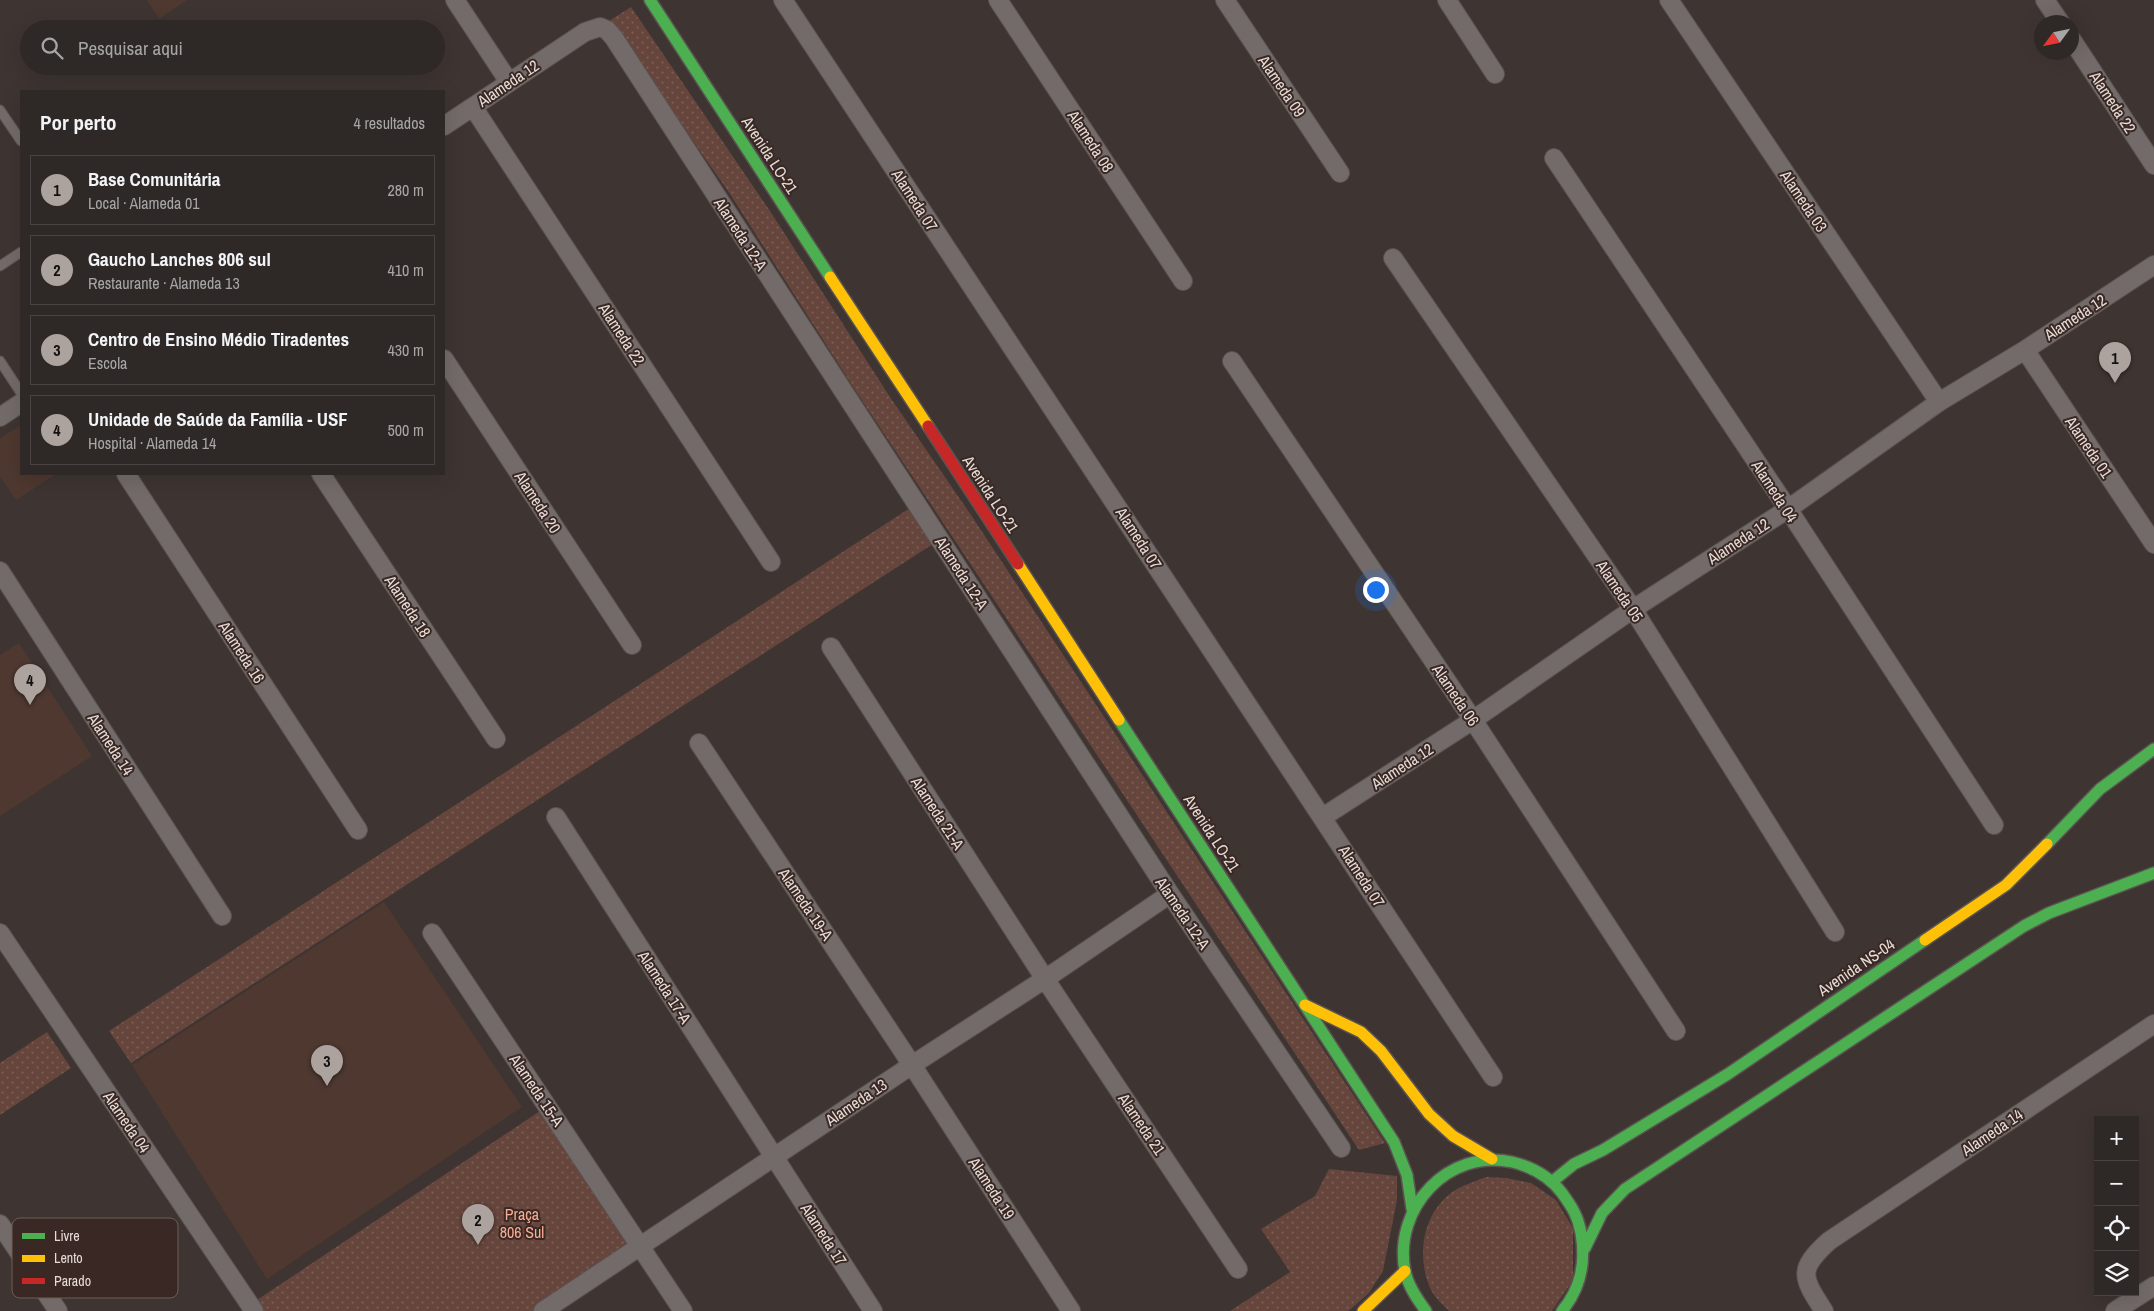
<!DOCTYPE html>
<html lang="pt">
<head>
<meta charset="utf-8">
<style>
  :root { --surface:#2e2826; --page:#36302e; --text:#f1f3f6; --muted:#a7a6a7; --line:#494443; --accent:#aca29e }
  body { margin:0; font-family:"Archivo Narrow",sans-serif; background:var(--page); color:var(--text) }
  .controls { position:absolute; right:15px; bottom:15px; display:grid; overflow:hidden; border-radius:0px; box-shadow:0 5px 20px #0002 }
  .controls button { width:45px; height:45px; display:grid; place-items:center; padding:0; border:0; border-bottom:1px solid var(--line); background:var(--surface); color:var(--text); font:25px sans-serif }
  .compass { position:absolute; left:2034px; top:15px; width:45px; height:45px; border-radius:50%; background:var(--surface); box-shadow:0 5px 20px #0002; rotate:237deg }
  .you { position:absolute; left:1375px; top:589px; width:18px; height:18px; margin:-12px; border:4px solid #fff; border-radius:50%; background:#1a73e8; box-shadow:0 0 0 8px #1a73e833 }
  .badge { display:grid; place-items:center; width:32px; height:32px; border-radius:50%; background:var(--accent); color:#111; font-size:16px; font-weight:700 }
  .pin { position:absolute; translate:-50% -41px; filter:drop-shadow(0 1px 2px #0008) }
  .pin::after { content:''; position:absolute; top:26px; width:18px; height:15px; background:inherit; clip-path:polygon(0 0,100% 0,50% 100%) }
  .list { margin:0; padding:0; list-style:none }
  h2 { display:flex; justify-content:space-between; align-items:center; height:65px; margin:0; padding:0 20px; font-size:21px }
  h2 small { font-size:16px; font-weight:400; color:var(--muted) }
  .list li { display:grid; grid-template-columns:32px 1fr auto; gap:15px; align-items:center; box-sizing:border-box; height:70px; margin:0 10px 10px; padding:0 10px; border:1px solid var(--line); border-radius:0px }
  .list b { display:block; font-size:19px; white-space:nowrap }
  .list p { margin:0; font-size:16px; white-space:nowrap; color:var(--muted) }
  .list em { font-size:16px; font-style:normal; color:var(--muted) }
  .icon { flex:none; width:28px; height:28px; fill:none; stroke:currentColor; stroke-width:2; stroke-linecap:round; stroke-linejoin:round }
  .map { position:relative; flex:none; width:2154px; height:1311px; overflow:hidden }
  .search { position:absolute; background:var(--surface); box-shadow:0 5px 20px #0002; left:20px; top:20px; width:425px; height:55px; display:flex; align-items:center; gap:12px; box-sizing:border-box; padding:0 18px; border-radius:28px; color:var(--muted); font-size:19px }
  .panel { position:absolute; background:var(--surface); box-shadow:0 5px 20px #0002; left:20px; top:90px; width:425px; height:385px; border-radius:0px }
  .map>svg:first-child { display:block }
  .built { fill:#4e3830 }
  .park { fill:url(#park-dots) }
  .lines { fill:none; stroke-linecap:round; stroke-linejoin:round }
  .lane-casing { stroke:#5b5351; stroke-width:11 }
  .street-casing { stroke:#5b5351; stroke-width:20 }
  .fast-casing { stroke:#5b5351; stroke-width:14 }
  .slow-casing { stroke:#5b5351; stroke-width:14 }
  .jam-casing { stroke:#5b5351; stroke-width:14 }
  .lane { stroke:#736b69; stroke-width:9 }
  .street { stroke:#736b69; stroke-width:18 }
  .fast { stroke:#4caf50; stroke-width:11 }
  .slow { stroke:#ffc107; stroke-width:11 }
  .jam { stroke:#c62828; stroke-width:11 }
  .labels { text-anchor:middle; stroke-width:4; stroke-linejoin:round; paint-order:stroke }
  .street-label { font-size:16px; fill:#e7dcd8; stroke:#392823 }
  .park-label { font-size:16px; fill:#f8ac94; stroke:#392823 }
  .key { fill:#392823; stroke:#6d5e59; stroke-width:1 }
  .key-label { font-size:14px; fill:#e7dcd8 }
</style>
</head>
<body>
<div class="map">
<svg width="2154" height="1311" viewBox="0 0 2154 1311">
  <defs>
    <pattern id="park-dots" width="8" height="8" patternUnits="userSpaceOnUse" patternTransform="scale(1.25)"><rect width="8" height="8" fill="#65453c"/><path d="M2 2h.1M6 6h.1" fill="none" stroke="#7b5f57" stroke-width="1.8" stroke-linecap="round"/></pattern>
  </defs>
  <rect width="100%" height="100%" fill="#3e3532"/>
  <path class="built" d="M147,0H187L159,19Z
    M21,425V474H56L16,500L0,476V438Z
    M19,643L92,756L0,816V655Z
    M384,902L522,1107L267,1279L132,1065Z"/>
  <path class="park" d="M631,7L770,211L892,400L971,515L1385,1143L1359,1150L855,390L730,194L609,21Z
    M913,506L936,542L131,1063L109,1031Z
    M47,1032L71,1068L0,1115V1063Z
    M546,1107L639,1247L538,1311H256L251,1304Z
    M1329,1169L1397,1176V1200L1383,1271L1369,1293L1352,1308L1348,1311H1230L1290,1272L1261,1229L1315,1196Z
    M1486,1177L1506,1178L1531,1183L1556,1200L1573,1228V1280L1552,1311H1449C1443,1305 1435,1298 1431,1290C1415,1256 1423,1209 1457,1189C1466,1184 1476,1181 1486,1177Z"/>
  <g class="lines">
    <defs>
      <path id="lane" d="M0,110L21,141
        M0,266L21,252
        M0,361L21,393"/>
      <path id="street" d="M455,0L509,82
        M783,0L1493,1077
        M998,0L1183,281
        M1225,0L1340,173
        M1447,0L1495,74
        M1669,0L1939,402
        M2045,0L2060,22
        M2072,40L2154,165
        M473,107L771,562
        M444,126L585,32L600,27L607,30L614,38L1170,894L1341,1148
        M1554,158L1788,509L1994,825
        M1393,258L1633,609L1835,932
        M2025,350L2154,544
        M444,359L632,645
        M1232,361L1473,720L1676,1031
        M0,417L21,403
        M126,474L358,830
        M321,474L496,739
        M0,571L222,916
        M831,647L1045,979L1238,1269
        M699,743L912,1065L1071,1311
        M556,817L873,1311
        M1323,817L1473,720L1633,609L1788,509L1939,402L2025,350L2154,265
        M0,933L254,1311
        M432,933L683,1311
        M0,1224L58,1311
        M543,1311L912,1065L1045,979L1170,894
        M1824,1311C1802,1277 1797,1270 1829,1241L2154,1024
        M2115,1311L2154,1286"/>
      <path id="fast" d="M650,0L830,277
        M1119,720L1394,1142L1407,1175L1412,1209
        M2047,844L2100,789L2154,749
        M1553,1181L1574,1164L1603,1150L1728,1074L1925,940
        M1585,1248L1602,1213L1625,1189L2024,926L2049,913L2154,873
        M1426,1311C1417,1299 1408,1286 1405,1271C1393,1208 1448,1148 1512,1162C1533,1167 1549,1176 1562,1193C1572,1207 1578,1216 1581,1233C1586,1263 1581,1288 1562,1311"/>
      <path id="slow" d="M830,277L928,426
        M1018,564L1119,720
        M1925,940L2006,885L2047,844
        M1305,1005L1361,1032L1381,1051L1429,1114L1453,1136L1492,1159
        M1363,1311L1405,1271"/>
      <path id="jam" d="M928,426L1018,564"/>
    </defs>
    <use href="#lane" class="lane-casing"/>
    <use href="#street" class="street-casing"/>
    <use href="#fast" class="fast-casing"/>
    <use href="#slow" class="slow-casing"/>
    <use href="#jam" class="jam-casing"/>
    <use href="#lane" class="lane"/>
    <use href="#street" class="street"/>
    <use href="#fast" class="fast"/>
    <use href="#slow" class="slow"/>
    <use href="#jam" class="jam"/>
  </g>
  <g class="labels">
    <g class="street-label">
      <text transform="translate(508 83) rotate(-34)" y="6">Alameda 12</text>
      <text transform="translate(1282 86) rotate(56)" y="6">Alameda 09</text>
      <text transform="translate(2113 102) rotate(57)" y="6">Alameda 22</text>
      <text transform="translate(1091 141) rotate(57)" y="6">Alameda 08</text>
      <text transform="translate(770 155) rotate(57)" y="6">Avenida LO-21</text>
      <text transform="translate(915 200) rotate(57)" y="6">Alameda 07</text>
      <text transform="translate(1804 201) rotate(56)" y="6">Alameda 03</text>
      <text transform="translate(741 234) rotate(57)" y="6">Alameda 12-A</text>
      <text transform="translate(2075 317) rotate(-33)" y="6">Alameda 12</text>
      <text transform="translate(622 334) rotate(57)" y="6">Alameda 22</text>
      <text transform="translate(2089 447) rotate(56)" y="6">Alameda 01</text>
      <text transform="translate(1775 491) rotate(57)" y="6">Alameda 04</text>
      <text transform="translate(991 494) rotate(57)" y="6">Avenida LO-21</text>
      <text transform="translate(538 502) rotate(57)" y="6">Alameda 20</text>
      <text transform="translate(1139 538) rotate(57)" y="6">Alameda 07</text>
      <text transform="translate(1738 541) rotate(-33)" y="6">Alameda 12</text>
      <text transform="translate(962 573) rotate(57)" y="6">Alameda 12-A</text>
      <text transform="translate(1620 591) rotate(56)" y="6">Alameda 05</text>
      <text transform="translate(408 606) rotate(57)" y="6">Alameda 18</text>
      <text transform="translate(242 652) rotate(57)" y="6">Alameda 16</text>
      <text transform="translate(1456 695) rotate(56)" y="6">Alameda 06</text>
      <text transform="translate(111 744) rotate(57)" y="6">Alameda 14</text>
      <text transform="translate(1402 766) rotate(-33)" y="6">Alameda 12</text>
      <text transform="translate(938 813) rotate(57)" y="6">Alameda 21-A</text>
      <text transform="translate(1212 833) rotate(57)" y="6">Avenida LO-21</text>
      <text transform="translate(1362 876) rotate(57)" y="6">Alameda 07</text>
      <text transform="translate(806 904) rotate(56)" y="6">Alameda 19-A</text>
      <text transform="translate(1183 913) rotate(56)" y="6">Alameda 12-A</text>
      <text transform="translate(1856 967) rotate(-34)" y="6">Avenida NS-04</text>
      <text transform="translate(665 987) rotate(57)" y="6">Alameda 17-A</text>
      <text transform="translate(537 1090) rotate(56)" y="6">Alameda 15-A</text>
      <text transform="translate(856 1102) rotate(-34)" y="6">Alameda 13</text>
      <text transform="translate(127 1122) rotate(56)" y="6">Alameda 04</text>
      <text transform="translate(1142 1124) rotate(56)" y="6">Alameda 21</text>
      <text transform="translate(1992 1132) rotate(-34)" y="6">Alameda 14</text>
      <text transform="translate(992 1188) rotate(57)" y="6">Alameda 19</text>
      <text transform="translate(824 1234) rotate(57)" y="6">Alameda 17</text>
    </g>
    <g class="park-label">
      <text x="522" y="1220">Praça<tspan x="522" dy="18">806 Sul</tspan></text>
    </g>
  </g>
  <rect x="12" y="1218" width="166" height="80" rx="8" class="key"/>
  <rect x="22" y="1233" width="23" height="6" fill="#4caf50"/>
  <rect x="22" y="1255" width="23" height="7" fill="#ffc107"/>
  <rect x="22" y="1278" width="23" height="6" fill="#c62828"/>
  <g class="key-label">
    <text x="54" y="1241">Livre</text>
    <text x="54" y="1263">Lento</text>
    <text x="54" y="1286">Parado</text>
  </g>
</svg>
<div class="controls">
<button>+</button>
<button>−</button>
<button><svg class="icon" aria-label="locate" viewBox="0 0 24 24"><circle cx="12" cy="12" r="6"/><path d="M12 2v4M12 18v4M2 12h4M18 12h4"/></svg></button>
<button><svg class="icon" aria-label="layers" viewBox="0 0 24 24"><path d="M12 4l9 5-9 5-9-5zM3 14l9 5 9-5"/></svg></button>
</div>
<svg class="compass" viewBox="-18 -18 36 36"><path d="M0-13l5 13h-10z" fill="#e53935"/><path d="M0 13l5-13h-10z" fill="#a7a6a7"/></svg>
<div class="you"></div>
<div class="pin badge" style="left:2115px;top:383px">1</div>
<div class="pin badge" style="left:478px;top:1245px">2</div>
<div class="pin badge" style="left:327px;top:1086px">3</div>
<div class="pin badge" style="left:30px;top:705px">4</div>
<div class="search"><svg class="icon" aria-label="search" viewBox="0 0 24 24"><circle cx="10" cy="10" r="6"/><path d="M15 15l6 6"/></svg>Pesquisar aqui</div>
<section class="panel">
<h2>Por perto<small>4 resultados</small></h2>
<ul class="list">
<li><span class="badge">1</span><div><b>Base Comunitária</b><p>Local · Alameda 01</p></div><em>280 m</em></li>
<li><span class="badge">2</span><div><b>Gaucho Lanches 806 sul</b><p>Restaurante · Alameda 13</p></div><em>410 m</em></li>
<li><span class="badge">3</span><div><b>Centro de Ensino Médio Tiradentes</b><p>Escola</p></div><em>430 m</em></li>
<li><span class="badge">4</span><div><b>Unidade de Saúde da Família - USF</b><p>Hospital · Alameda 14</p></div><em>500 m</em></li>
</ul>
</section>
</div>
</body>
</html>
